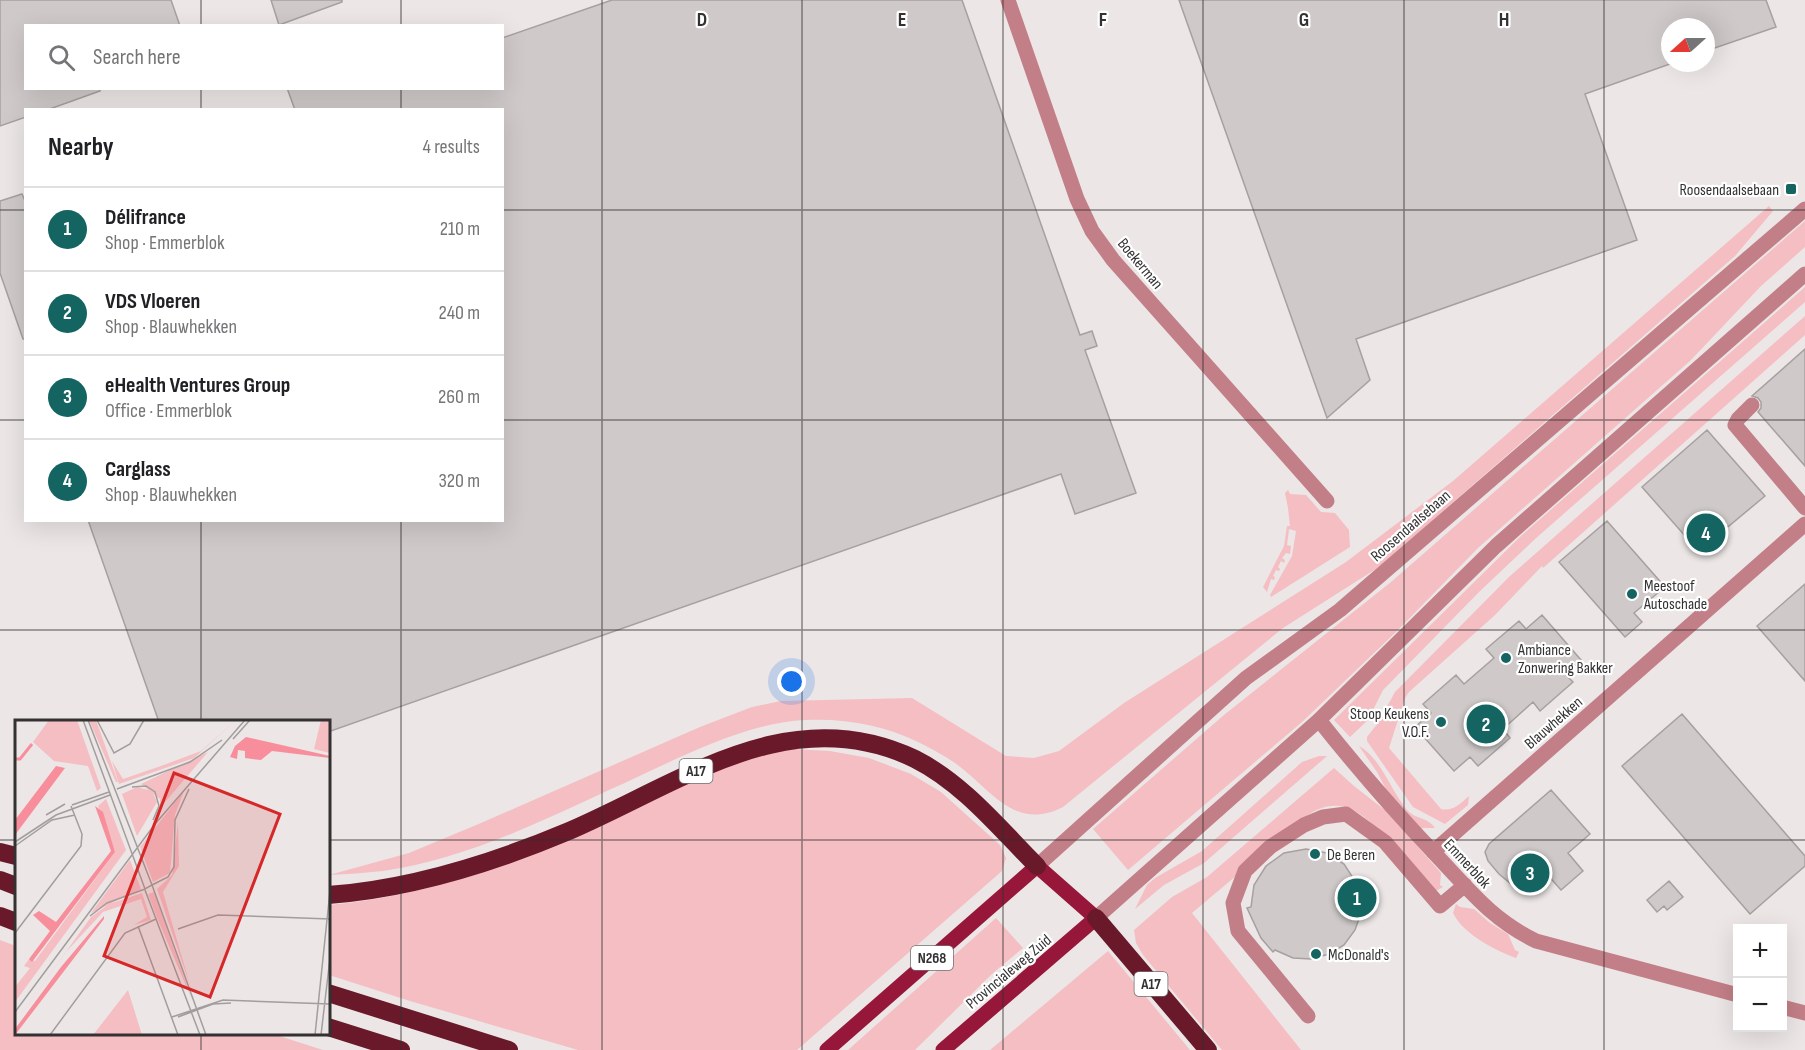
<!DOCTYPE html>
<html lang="en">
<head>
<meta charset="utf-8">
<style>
  :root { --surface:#fff; --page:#f2f2f2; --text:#202124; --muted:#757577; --line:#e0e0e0; --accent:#146462 }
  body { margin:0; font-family:"Sofia Sans Condensed",sans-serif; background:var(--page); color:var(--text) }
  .controls { position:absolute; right:18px; bottom:18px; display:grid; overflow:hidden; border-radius:0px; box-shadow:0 6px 24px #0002 }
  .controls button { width:54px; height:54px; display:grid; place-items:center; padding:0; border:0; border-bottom:2px solid var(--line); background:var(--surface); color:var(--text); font:30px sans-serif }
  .compass { position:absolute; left:1661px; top:18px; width:54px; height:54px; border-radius:50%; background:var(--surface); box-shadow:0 6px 24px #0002; rotate:249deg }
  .you { position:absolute; left:792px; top:682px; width:21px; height:21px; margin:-15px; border:4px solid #fff; border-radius:50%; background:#1a73e8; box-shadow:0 0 0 9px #1a73e833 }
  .badge { display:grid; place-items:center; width:39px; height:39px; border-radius:50%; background:var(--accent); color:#fff; font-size:20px; font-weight:700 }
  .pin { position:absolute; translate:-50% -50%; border:3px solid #fff; box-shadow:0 2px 6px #0006 }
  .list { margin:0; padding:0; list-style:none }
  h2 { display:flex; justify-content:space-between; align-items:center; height:78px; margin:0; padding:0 24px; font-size:26px }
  h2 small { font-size:20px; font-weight:400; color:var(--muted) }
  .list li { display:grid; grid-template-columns:39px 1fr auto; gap:18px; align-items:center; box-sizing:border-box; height:84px; padding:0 24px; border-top:2px solid var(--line) }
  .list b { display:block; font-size:22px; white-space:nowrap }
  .list p { margin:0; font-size:20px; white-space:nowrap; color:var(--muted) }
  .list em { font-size:20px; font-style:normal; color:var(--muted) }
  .icon { flex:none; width:33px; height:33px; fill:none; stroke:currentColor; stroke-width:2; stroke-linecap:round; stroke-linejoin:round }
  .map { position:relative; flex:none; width:1805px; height:1050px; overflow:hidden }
  .search { position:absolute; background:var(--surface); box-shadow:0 6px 24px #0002; left:24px; top:24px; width:480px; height:66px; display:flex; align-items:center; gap:15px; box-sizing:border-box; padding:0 21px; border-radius:0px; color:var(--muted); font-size:22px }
  .panel { position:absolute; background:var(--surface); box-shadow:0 6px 24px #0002; left:24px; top:108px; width:480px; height:414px; border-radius:0px }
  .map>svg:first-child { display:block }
  .green { fill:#f4bec3 }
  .building { fill:#cfc9c9; stroke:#a6a0a0; stroke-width:1.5 }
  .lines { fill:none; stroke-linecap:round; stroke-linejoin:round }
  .minor { stroke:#c37f87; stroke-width:15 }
  .major { stroke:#961739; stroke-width:15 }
  .highway { stroke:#69192a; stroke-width:18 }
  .grid { fill:none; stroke:#333131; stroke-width:1.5; stroke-opacity:0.55 }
  .poi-dot { fill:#146462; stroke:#fff; stroke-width:2 }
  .labels { text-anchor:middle; stroke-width:4.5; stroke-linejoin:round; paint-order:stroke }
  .shield { fill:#fff; stroke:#706f6f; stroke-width:1.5 }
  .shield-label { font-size:15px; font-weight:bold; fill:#333131 }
  .poi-label { font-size:16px; fill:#333131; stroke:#fff; text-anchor:start }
  .street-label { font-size:16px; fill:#333131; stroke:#fff }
  .inset-river { fill:none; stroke:#f88e9b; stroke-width:3 }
  .inset-road { fill:none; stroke:#a29e9e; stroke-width:1.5 }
  .view { fill:#d62828; fill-opacity:0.15; stroke:#d62828; stroke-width:3 }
  .inset-edge { fill:none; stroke:#333131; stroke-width:3 }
  .grid-label { font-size:20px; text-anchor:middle; font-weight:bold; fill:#333131; stroke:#fff; stroke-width:4.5; stroke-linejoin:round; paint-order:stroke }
</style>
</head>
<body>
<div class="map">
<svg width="1805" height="1050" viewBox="0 0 1805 1050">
  <rect width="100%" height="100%" fill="#ece6e6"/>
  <path class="green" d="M1769,206L1773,211L1735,256L1379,567L1283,628L1063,807C1014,832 991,789 955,763C945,756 932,749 920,743C885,725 845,718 805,720C741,723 668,764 609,790C538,823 462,860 383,871C365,873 347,874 329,875L409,853L481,823L700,727L752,707L781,701L912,698L1006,756L1034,758L1059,751L1124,703L1346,562L1453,481Z
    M1805,221V247L1761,286L1691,360L1478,548L1397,631L1302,722L1128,870L1093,829L1224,715L1391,582Z
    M1805,287V302L1535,539L1478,593L1389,684L1383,690L1368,720L1350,737L1334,720L1522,535Z
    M1805,316V335L1543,568L1542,566L1495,615L1409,692L1405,698L1389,748L1441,809C1453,812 1461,803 1469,796L1468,805L1445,824L1413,807L1367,741V737L1378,723L1395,692L1510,576Z
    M1288,490L1290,494L1306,495L1321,512L1335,513L1349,530L1350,547L1271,597L1270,595L1292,556L1296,531L1289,529L1287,545L1291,546L1290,554L1286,553L1282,558L1285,560L1284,563L1281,561L1278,567L1280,569L1279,571L1276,570L1273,576L1275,577L1274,580L1271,579L1267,592L1263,587L1284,546L1287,526H1290L1288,508L1285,493Z
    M1359,746C1382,759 1391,792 1408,811C1416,819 1429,818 1435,828H1421L1388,793L1377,772Z
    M794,749L830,751L869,758L911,774L941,792L1000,845L1006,858L1002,871L797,1050H578L410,1001L329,975V905C413,898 492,871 570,838C631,811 690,777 754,757C767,753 781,752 794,749Z
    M1319,756H1327L1204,863L1164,885L1135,909L1147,885L1155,878L1202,851L1302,762Z
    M1334,768L1354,786L1386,811L1441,873L1440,885L1443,887L1436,891L1432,889C1419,875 1407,861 1394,847C1371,821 1345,790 1308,815L1192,913L1301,1050H1222L1143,955L1136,943L1134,930L1172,897L1207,877Z
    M1456,904L1460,907L1474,909L1490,923L1508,934L1515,950L1519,952L1516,958C1495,950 1464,935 1453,913Z
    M996,918L1023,948L993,973L915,1050H848Z
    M0,940L16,946V1034H273L323,1050H0Z
    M1108,951L1190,1050H990Z"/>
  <path class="building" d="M0,0H171L180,26H26V88H100V91L47,110H26V117L0,126Z
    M271,0H342V2L279,25Z
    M612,0H962L1080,335L1092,331L1097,346L1085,350L1136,493L1075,514L1061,474L328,732V722H159L88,520H502V110H295L287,88H502V38Z
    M1179,0H1766L1776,27L1706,51V27H1670V64L1585,94L1637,240L1356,339L1370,380L1327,418Z
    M22,194L26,203V339H23L0,273V201Z
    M1805,349V466L1758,412L1761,408V402L1758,398L1752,396Z
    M1707,430L1765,496L1723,531L1724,533L1701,554L1642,487Z
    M1607,521L1665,587L1634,613L1642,622L1625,637L1559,562Z
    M1805,584V681L1757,626Z
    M1542,615L1581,660L1565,674L1573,682L1540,711L1533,702L1503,729L1510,738L1478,766L1470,757L1454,771L1415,727L1431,713L1423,704L1456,675L1464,684L1494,658L1486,649L1519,621L1526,629Z
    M1682,714L1805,856V866L1750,914L1622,766Z
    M1551,790L1590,834L1568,853L1583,871L1561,890L1546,873L1522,893L1499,874L1488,861L1485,852L1489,844Z
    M1306,849L1327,853L1344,864L1359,887L1362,904L1361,913L1355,930L1344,945L1329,954L1311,959L1293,958L1275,950L1273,952L1261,938L1247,908L1251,907L1254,885L1266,866L1284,853Z
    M1669,881L1683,897L1667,910L1664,906L1657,912L1647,900Z"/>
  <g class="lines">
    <path class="minor" d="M1008,0L1077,199L1092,231L1113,260L1327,501
      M1752,405L1738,419L1735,425L1805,508
      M1319,720C1357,768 1397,814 1439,858C1471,892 1493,920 1536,941L1738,995
      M1433,852L1805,524
      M1037,866L1246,678L1340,610L1805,209
      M1096,918L1319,720L1496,546L1805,274
      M1782,1007L1805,1013
      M1308,1016L1238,931L1233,903L1245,871L1270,847L1304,825L1323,817L1346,814L1385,842L1440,906L1465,885"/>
    <path class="major" d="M827,1050L1037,866L1096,918L943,1050"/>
    <path class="highway" d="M0,852L16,856
      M0,880L16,886
      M328,895C411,889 493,863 569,831C681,783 789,699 915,759C963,783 1000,829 1037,866
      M0,916L16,922
      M1096,918L1208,1050
      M328,993L509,1050
      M328,1027L401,1050"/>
  </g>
  <path class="grid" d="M201,0V26M401,0V26M602,0V1050M802,0V1050M1003,0V1050M1203,0V1050M1404,0V1050M1604,0V1050M201,88V110M401,88V110M0,210H26M502,210H1805M0,420H26M502,420H1805M201,520V722M401,520V1050M0,630H1805M0,840H16M328,840H1805M201,1034V1050"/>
  <g class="poi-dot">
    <rect x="1785" y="183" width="12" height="12" rx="3"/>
    <circle cx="1632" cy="594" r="6"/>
    <circle cx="1506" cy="658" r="6"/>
    <circle cx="1441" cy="722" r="6"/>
    <circle cx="1315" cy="854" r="6"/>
    <circle cx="1316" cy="954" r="6"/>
  </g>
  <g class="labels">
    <g class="shield">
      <rect x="679.5" y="759" width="33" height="24" rx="4.5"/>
      <rect x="911" y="946" width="42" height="24" rx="4.5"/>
      <rect x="1134.5" y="972" width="33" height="24" rx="4.5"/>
    </g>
    <g class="shield-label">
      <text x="696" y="776">A17</text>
      <text x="932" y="963">N268</text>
      <text x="1151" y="989">A17</text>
    </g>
    <g class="poi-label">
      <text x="1779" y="195" text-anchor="end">Roosendaalsebaan</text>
      <text x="1644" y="591">Meestoof<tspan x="1644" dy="18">Autoschade</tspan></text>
      <text x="1518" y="655">Ambiance<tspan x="1518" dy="18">Zonwering Bakker</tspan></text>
      <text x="1429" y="719" text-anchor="end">Stoop Keukens<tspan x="1429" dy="18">V.O.F.</tspan></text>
      <text x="1327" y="860">De Beren</text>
      <text x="1328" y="960">McDonald's</text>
    </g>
    <g class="street-label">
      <text transform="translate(1141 263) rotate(50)" y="6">Boekerman</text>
      <text transform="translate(1410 525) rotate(-41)" y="6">Roosendaalsebaan</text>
      <text transform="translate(1553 722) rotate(-41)" y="6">Blauwhekken</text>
      <text transform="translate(1468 863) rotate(47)" y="6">Emmerblok</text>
      <text transform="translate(1008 971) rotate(-40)" y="6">Provincialeweg Zuid</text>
    </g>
  </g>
  <g transform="translate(15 720)">
    <rect width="315" height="315" fill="#ece6e6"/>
    <path d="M34,0H62L86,68L82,71L73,46L39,41L18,22ZM74,0H81L103,62H101ZM221,0L179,38L104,64L97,41L108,59L146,46L186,31ZM306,0H315V33L299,29ZM193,32L145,88V79L126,64ZM122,67L137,71L142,82L122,116L107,74ZM169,71L160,95L155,153L138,162L125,127ZM91,79L111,130L0,282V267L15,248L9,246L14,239L20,241L100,132L83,86ZM163,102L164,146L148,172L175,265L142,169L157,155ZM115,140L126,169L76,193ZM139,172L177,280L142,198L133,174ZM127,173L136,200L119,205L132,197L126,179L88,192L50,233L0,303L76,197L94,184ZM113,270L127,315H78Z" fill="#f4bec3"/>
    <path d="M231,17L315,36V38L257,31L246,40L230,38V31L223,30L222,39L215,37L220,26ZM41,46L50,48L0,115V100ZM80,86L88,92L100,132L17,242L14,239L35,211L18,195L24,191L41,202L96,131ZM89,196V199L0,315V309L46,247Z" fill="#f88e9b"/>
    <path class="inset-river" d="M0,39H5L17,24"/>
    <path class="inset-road" d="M68,0L130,169L137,165L73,0M82,0L99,33L115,24L129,0M218,19L235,0M117,67L131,66L140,72L144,86L138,100M102,69L175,42L207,20M57,85L94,72M31,95L50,84M0,122L41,95L95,75M0,126L37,100L60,95M137,165L191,315M137,165L153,157L159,147L160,100L174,69M130,170L185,315M75,196L92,183L130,169M123,206L163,315M163,209L203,195L315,199M0,213L66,126L67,114L56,86M0,292L140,104L230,0M157,297L208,280L315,284M163,297L198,284L216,283M35,315L110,213L141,199M300,315L315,171M306,315L315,238"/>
    <path class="view" d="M159,53L265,94L195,277L89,236Z"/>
    <rect width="315" height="315" class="inset-edge"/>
  </g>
  <g class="grid-label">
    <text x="702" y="26">D</text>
    <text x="902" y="26">E</text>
    <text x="1103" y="26">F</text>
    <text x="1304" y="26">G</text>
    <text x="1504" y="26">H</text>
  </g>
</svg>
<div class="controls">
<button>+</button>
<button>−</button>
</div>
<svg class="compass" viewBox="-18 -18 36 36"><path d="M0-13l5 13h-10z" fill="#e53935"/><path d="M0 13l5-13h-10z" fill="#757577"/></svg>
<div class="you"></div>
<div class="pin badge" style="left:1357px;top:898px">1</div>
<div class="pin badge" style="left:1486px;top:724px">2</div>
<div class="pin badge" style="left:1530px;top:873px">3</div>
<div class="pin badge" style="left:1706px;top:533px">4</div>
<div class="search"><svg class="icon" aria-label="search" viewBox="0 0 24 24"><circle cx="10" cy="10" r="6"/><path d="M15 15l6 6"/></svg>Search here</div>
<section class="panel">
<h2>Nearby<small>4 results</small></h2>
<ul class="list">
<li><span class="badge">1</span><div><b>Délifrance</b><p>Shop · Emmerblok</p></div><em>210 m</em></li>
<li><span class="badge">2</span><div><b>VDS Vloeren</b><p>Shop · Blauwhekken</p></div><em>240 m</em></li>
<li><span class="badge">3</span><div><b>eHealth Ventures Group</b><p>Office · Emmerblok</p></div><em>260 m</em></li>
<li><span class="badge">4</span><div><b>Carglass</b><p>Shop · Blauwhekken</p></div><em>320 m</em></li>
</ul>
</section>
</div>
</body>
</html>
